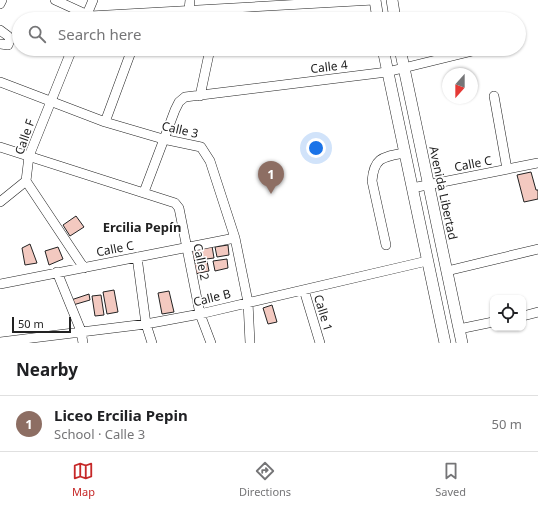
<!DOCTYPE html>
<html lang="en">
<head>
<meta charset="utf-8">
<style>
  :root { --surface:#fff; --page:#f6f6f6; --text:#202124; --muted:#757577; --line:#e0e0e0; --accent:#c62828 }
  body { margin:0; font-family:"Noto Sans",sans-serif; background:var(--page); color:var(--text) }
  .controls { position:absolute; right:12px; bottom:12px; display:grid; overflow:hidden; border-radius:8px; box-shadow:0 1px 3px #0004 }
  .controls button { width:36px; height:36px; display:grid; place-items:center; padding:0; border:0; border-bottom:1px solid var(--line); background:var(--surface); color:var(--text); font:20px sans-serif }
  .compass { position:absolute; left:442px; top:68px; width:36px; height:36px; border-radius:50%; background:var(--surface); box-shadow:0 1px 3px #0004; rotate:201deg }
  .scale { position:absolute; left:12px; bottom:10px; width:59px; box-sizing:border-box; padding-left:4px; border:2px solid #222; border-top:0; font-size:11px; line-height:14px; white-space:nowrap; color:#222; -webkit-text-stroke:3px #fff; paint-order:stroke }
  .you { position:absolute; left:316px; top:148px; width:14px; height:14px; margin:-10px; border:3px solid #fff; border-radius:50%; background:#1a73e8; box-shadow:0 0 0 6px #1a73e833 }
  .badge { display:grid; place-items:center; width:26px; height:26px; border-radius:50%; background:var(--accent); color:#fff; font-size:13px; font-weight:700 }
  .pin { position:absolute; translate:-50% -33px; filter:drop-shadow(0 1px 2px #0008) }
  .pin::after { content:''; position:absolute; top:21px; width:14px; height:12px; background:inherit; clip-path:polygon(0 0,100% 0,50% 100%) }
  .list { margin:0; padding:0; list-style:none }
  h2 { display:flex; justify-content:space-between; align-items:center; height:52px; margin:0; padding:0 16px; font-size:17px }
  h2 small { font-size:13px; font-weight:400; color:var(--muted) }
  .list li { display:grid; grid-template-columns:26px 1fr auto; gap:12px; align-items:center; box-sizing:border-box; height:56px; padding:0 16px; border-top:1px solid var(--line) }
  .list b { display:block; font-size:15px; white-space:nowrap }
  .list p { margin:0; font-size:13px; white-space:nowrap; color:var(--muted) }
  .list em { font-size:13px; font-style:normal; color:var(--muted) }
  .icon { flex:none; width:22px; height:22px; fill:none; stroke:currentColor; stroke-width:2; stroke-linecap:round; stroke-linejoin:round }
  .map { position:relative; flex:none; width:538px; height:343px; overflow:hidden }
  .search { position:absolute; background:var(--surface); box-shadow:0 1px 3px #0004; left:12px; right:12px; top:12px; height:44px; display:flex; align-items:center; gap:10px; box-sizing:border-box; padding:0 14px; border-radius:22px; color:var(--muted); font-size:15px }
  .sheet { height:108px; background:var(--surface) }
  nav { display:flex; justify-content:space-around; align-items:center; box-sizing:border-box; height:56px; border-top:1px solid var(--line); background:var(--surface); font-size:11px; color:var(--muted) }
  nav a { display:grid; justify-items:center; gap:2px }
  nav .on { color:var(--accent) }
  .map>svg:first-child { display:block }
  .building { fill:#f3c9c0; stroke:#222 }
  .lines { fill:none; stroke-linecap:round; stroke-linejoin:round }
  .minor-casing { stroke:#222; stroke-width:10 }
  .major-casing { stroke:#222; stroke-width:12 }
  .minor { stroke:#fff; stroke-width:9 }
  .major { stroke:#fff; stroke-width:11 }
  .labels { text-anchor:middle; stroke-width:3; stroke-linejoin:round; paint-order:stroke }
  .street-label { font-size:12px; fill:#222; stroke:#fff }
  .neighbourhood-label { font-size:13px; font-weight:bold; fill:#222; stroke:#fff }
</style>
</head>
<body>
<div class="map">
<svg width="538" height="343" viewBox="0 0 538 343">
  <rect width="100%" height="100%" fill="#fff"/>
  <path class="building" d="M531,172L536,190H538V199L524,202L517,175Z
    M76,216L84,227L70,236L63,225Z
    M30,244L37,263L25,265L22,248Z
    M228,245L229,255L217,257L215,247Z
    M212,246L214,258L191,261L189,249Z
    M58,247L63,259L49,265L45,251Z
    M227,259L228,268L215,271L213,261Z
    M207,261L209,271L195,274L193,264Z
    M114,290L118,312L107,314L103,292Z
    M169,291L174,312L162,314L158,293Z
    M89,294L90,300L73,305L71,300Z
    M101,295L104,315L95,316L92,296Z
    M272,305L277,322L268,324L263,308Z"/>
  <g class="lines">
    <defs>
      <path id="minor" d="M55,0L90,16L374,0
        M0,4L2,0
        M189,10L190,0
        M85,19L93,0
        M216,19L218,9
        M0,30L8,36L10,40L8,45L0,44
        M72,49L29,156L26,181L84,268
        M0,82L105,122L163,139L201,147L210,161L235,238L248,302L250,343
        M200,96L210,49
        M494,96L507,169
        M105,122L132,49
        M0,147L175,203L179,208L200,314L211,343
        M412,188L538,163
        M144,192L175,110L179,102L185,97L387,72L481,49
        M0,202L26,181
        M386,245L372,181C374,157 383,157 404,153
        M137,257L146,324L152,343
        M447,271L538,249
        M57,272L81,331L83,343
        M0,284L235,238
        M304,290L320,343
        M523,316L538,312
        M459,329L493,322
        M0,342L146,324L200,314L427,261"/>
      <path id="major" d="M375,0L378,19
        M392,0L395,19
        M383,49L445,343
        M400,49L462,343"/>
    </defs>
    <use href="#minor" class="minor-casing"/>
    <use href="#major" class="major-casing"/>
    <use href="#minor" class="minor"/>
    <use href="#major" class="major"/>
  </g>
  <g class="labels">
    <g class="street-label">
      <text transform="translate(329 67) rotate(-7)" y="4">Calle 4</text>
      <text transform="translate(180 130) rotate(13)" y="4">Calle 3</text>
      <text transform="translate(25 137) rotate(-71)" y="4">Calle F</text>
      <text transform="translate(473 164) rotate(-11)" y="4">Calle C</text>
      <text transform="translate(443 193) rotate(78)" y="4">Avenida Libertad</text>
      <text transform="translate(115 249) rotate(-11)" y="4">Calle C</text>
      <text transform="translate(201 262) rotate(78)" y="4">Calle 2</text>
      <text transform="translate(212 298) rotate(-14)" y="4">Calle B</text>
      <text transform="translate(323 313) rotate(73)" y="4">Calle 1</text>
    </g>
    <g class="neighbourhood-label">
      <text x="142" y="232">Ercilia Pepín</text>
    </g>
  </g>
</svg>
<div class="controls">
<button><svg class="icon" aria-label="locate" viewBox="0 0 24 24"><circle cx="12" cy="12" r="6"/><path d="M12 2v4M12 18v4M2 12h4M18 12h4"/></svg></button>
</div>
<svg class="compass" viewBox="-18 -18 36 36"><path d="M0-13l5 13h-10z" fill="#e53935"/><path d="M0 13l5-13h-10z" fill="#757577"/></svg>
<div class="scale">50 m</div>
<div class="you"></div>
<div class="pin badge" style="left:271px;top:194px;background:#8d6e63">1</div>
<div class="search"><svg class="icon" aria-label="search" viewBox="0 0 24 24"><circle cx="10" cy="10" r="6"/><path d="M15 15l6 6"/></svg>Search here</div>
</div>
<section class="sheet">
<h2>Nearby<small></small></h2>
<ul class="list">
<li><span class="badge" style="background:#8d6e63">1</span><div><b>Liceo Ercilia Pepin</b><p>School · Calle 3</p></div><em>50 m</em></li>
</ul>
</section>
<nav>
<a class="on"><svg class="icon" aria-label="map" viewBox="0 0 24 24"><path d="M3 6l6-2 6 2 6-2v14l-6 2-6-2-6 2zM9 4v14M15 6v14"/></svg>Map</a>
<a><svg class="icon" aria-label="directions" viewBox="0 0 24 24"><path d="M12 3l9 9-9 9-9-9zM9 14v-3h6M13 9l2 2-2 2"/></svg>Directions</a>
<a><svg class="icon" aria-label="saved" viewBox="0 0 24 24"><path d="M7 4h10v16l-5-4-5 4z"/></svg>Saved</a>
</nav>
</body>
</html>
